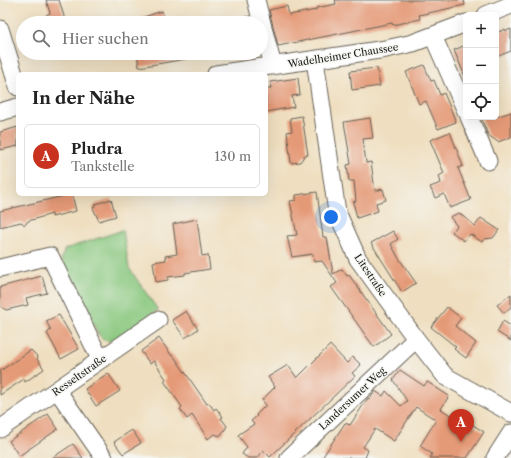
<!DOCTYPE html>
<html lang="de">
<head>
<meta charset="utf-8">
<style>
  :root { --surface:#fff; --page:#f2f2f2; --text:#222; --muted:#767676; --line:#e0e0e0; --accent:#c8321e }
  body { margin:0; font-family:"Libre Caslon Text",serif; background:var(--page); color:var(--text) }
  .controls { position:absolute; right:12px; top:12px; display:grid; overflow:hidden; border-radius:6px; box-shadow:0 4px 16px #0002 }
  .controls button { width:36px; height:36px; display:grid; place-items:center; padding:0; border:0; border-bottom:1px solid var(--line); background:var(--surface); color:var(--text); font:20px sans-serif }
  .you { position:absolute; left:331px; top:217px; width:14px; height:14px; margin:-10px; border:3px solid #fff; border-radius:50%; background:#1a73e8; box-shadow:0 0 0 6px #1a73e833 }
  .badge { display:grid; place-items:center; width:26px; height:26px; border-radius:50%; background:var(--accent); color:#fff; font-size:13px; font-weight:700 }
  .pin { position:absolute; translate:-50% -33px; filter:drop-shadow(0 1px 2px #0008) }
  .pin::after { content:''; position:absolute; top:21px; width:14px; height:12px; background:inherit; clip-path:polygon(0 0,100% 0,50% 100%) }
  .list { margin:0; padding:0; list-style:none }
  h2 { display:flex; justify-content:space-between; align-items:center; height:52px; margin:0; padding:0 16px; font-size:17px }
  h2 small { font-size:13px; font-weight:400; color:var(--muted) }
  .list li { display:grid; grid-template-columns:26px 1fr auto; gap:12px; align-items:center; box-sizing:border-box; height:64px; margin:0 8px 8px; padding:0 8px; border:1px solid var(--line); border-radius:6px }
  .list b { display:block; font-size:15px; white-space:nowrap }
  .list p { margin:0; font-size:13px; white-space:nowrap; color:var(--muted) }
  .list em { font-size:13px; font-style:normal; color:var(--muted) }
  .icon { flex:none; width:22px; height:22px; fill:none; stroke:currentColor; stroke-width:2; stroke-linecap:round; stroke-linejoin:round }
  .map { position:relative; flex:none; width:511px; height:458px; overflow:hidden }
  .search { position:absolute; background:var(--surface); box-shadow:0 4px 16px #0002; left:16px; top:16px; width:252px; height:44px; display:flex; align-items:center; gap:10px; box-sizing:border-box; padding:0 14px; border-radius:22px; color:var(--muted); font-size:15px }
  .panel { position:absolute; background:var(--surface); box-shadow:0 4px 16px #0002; left:16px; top:72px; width:252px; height:124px; border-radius:6px }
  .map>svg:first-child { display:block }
  .green { fill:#89c77e; stroke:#52724d }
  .building { fill:#e59a77 }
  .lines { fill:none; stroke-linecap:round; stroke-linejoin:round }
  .minor-casing { stroke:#666055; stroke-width:19 }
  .minor { stroke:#fff; stroke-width:17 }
  .labels { text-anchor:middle; stroke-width:3; stroke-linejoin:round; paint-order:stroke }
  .street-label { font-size:10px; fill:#1c1c1c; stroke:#f6f6f2 }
</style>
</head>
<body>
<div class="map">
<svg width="511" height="458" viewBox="0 0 511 458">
  <rect width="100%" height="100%" fill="#f6f6f2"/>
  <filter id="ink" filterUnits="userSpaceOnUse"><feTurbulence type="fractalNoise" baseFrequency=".025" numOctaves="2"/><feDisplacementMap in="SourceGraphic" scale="8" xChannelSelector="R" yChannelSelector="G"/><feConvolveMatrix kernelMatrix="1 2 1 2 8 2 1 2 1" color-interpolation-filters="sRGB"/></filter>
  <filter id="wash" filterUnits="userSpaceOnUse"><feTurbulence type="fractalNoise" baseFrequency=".012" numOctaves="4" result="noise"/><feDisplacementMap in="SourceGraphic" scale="16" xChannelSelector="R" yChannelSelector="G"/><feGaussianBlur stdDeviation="0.9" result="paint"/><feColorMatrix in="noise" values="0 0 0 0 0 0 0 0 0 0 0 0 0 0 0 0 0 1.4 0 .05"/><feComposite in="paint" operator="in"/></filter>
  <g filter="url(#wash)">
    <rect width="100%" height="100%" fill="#efdfc0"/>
    <path class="green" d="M123,230L129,268L158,310L116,340C108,342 104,341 99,335L61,259L65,249Z"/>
    <g id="blocks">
      <path class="building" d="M46,0H59L66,23H49L46,15L50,13Z
        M335,0H464L465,5L419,15L420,19L393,25L392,23L278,46L269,10L287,6L289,15L316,10V8L336,4Z
        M162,11L166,23H133L132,21Z
        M250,16L252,23H236V20Z
        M505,29L506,31L511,29V51L496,57V33Z
        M466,45V79L454,50Z
        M137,53H186V59L139,67Z
        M424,65L431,81L434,80L440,95L444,93L456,122L438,129L426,101L419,104L406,72Z
        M377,68L380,86L352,90L350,71Z
        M298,78L300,95L292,96L294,107L266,112V88H271L270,82Z
        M511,112V137L498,142L488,135L481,117H496Z
        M302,116L308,155H305L300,162L291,163L287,132L292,131L290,118Z
        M370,118L373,138L363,139L366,163L371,162L375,191L383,189L386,200L376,203L378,211L357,218L353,202L356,201L354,181H349L347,165L351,164L344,122Z
        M18,127V146L0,150V132Z
        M450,132L463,166L458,168L471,200L450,208L444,194L435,198L430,187L441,183L439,176L444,173L430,140Z
        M317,192L323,237H327L333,274L342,269L347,276L349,275L391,334L374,347L331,287L337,283L322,261L314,262L313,254L292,257L287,236L297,235L290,201L296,200V195Z
        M72,194L76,211L52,217V214L28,221L25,225L21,222L0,227V211Z
        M111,199L116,216L99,221L93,208L96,204Z
        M459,213L475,226L481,218L499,230L493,238L484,239L482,242L470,234L464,241L452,232L457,226L450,217Z
        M197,219L202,256L208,255L210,269L185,273V275L168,277V280L156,282L153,262L166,260L165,256L177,254L173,224Z
        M393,231L398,239L391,244L398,257L416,283L402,292L371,243Z
        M42,276L47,293L26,298L28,305L6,310L0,306V287Z
        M511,294V307L504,313L497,305Z
        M447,307L461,318L455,326L476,343L466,358L454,349L456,347L431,327Z
        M186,311L198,329L185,338L172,320Z
        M59,315L79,349L61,359L47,333L51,330L46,321Z
        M503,321L511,326V341L497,332Z
        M159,338L172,356L173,355L207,404L209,403L214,410L216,408L223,417L221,418L227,426L221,436L214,434L208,439L192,415L187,419L180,409L182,407L164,381L166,379L154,361L150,364L141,351Z
        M330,345L347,363L353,357L361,365L352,373L355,376L270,457L263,450L258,458H248L242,454L247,447L238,435L254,424L251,421L257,416L256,415L266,405L262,400L275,387L268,377L288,365L297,378Z
        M31,350L38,357L37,359L44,369L25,382L24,379L0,395V371Z
        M400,370L424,386L427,382L429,383L449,396L441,409L468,426L470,423L484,432L467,458H430L432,454L420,446L436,420L416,407L394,441L375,429L363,447L368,450L365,458H322L345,423L350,425L368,398L370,399L375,391L383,396L386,391L401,406L407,401L393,380Z
        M108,373L120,391L96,406L85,389Z
        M48,414L58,429L19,456L9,441Z
        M132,430L141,443L123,454L114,442Z
        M73,444L83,458H52Z"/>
    </g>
  </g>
  <g filter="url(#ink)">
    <use href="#blocks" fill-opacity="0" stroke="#666055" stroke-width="1"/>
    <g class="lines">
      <defs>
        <path id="minor" d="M256,0L273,66
          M486,15L511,5
          M0,29L18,87
          M433,36L466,111
          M315,60L337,212L358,259L416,339L445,376L511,413
          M216,74L386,49L413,43L466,23
          M0,112L18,107
          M469,117L488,161
          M0,268L50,256L100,359
          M57,390L104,458
          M0,429L158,320
          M289,458L416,339
          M495,458L511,433"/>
      </defs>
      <use href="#minor" class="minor-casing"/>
      <use href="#minor" class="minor"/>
    </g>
  </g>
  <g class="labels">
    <g class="street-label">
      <text transform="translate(343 55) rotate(-9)" y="4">Wadelheimer Chaussee</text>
      <text transform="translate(371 275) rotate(56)" y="4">Litestraße</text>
      <text transform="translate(79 375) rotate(-35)" y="4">Resseltstraße</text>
      <text transform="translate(352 398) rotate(-43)" y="4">Landersumer Weg</text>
    </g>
  </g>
</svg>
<div class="controls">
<button>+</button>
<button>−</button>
<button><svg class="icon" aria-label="locate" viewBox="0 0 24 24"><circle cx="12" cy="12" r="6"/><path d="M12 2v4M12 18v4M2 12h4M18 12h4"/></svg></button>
</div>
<div class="you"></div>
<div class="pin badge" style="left:461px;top:442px">A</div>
<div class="search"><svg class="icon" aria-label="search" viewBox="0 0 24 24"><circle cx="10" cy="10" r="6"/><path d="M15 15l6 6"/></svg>Hier suchen</div>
<section class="panel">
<h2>In der Nähe<small></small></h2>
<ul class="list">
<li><span class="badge">A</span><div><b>Pludra</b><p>Tankstelle</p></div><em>130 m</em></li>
</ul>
</section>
</div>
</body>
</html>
